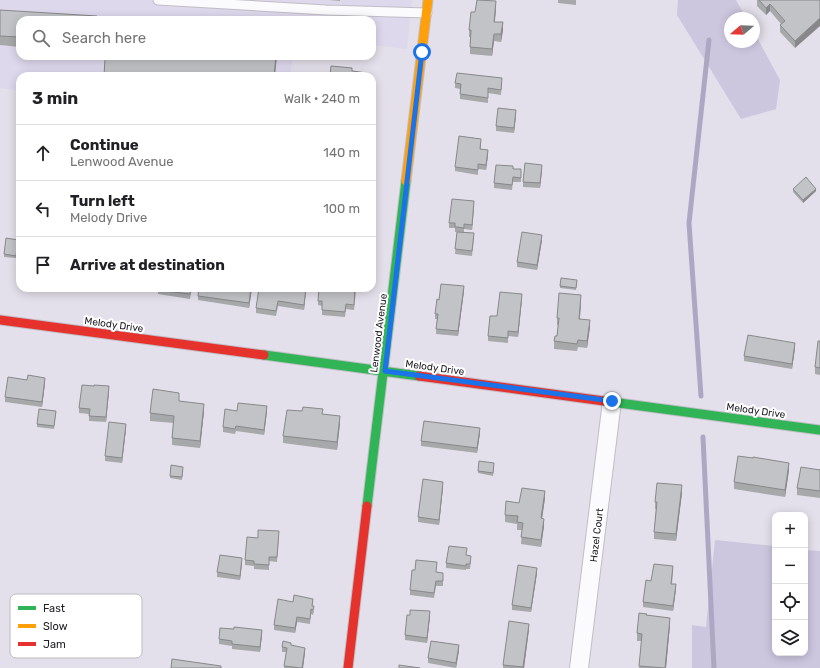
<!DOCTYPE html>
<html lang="en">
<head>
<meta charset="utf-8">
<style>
  :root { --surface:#fff; --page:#f6f6f6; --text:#202124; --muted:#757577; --line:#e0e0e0 }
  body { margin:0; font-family:Rubik,sans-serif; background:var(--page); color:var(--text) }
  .controls { position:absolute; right:12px; bottom:12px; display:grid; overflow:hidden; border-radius:8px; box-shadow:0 2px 10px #0003 }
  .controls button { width:36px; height:36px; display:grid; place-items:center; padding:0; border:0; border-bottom:1px solid var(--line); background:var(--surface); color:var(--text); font:20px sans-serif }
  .compass { position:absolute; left:724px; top:12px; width:36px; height:36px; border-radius:50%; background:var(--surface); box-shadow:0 2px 10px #0003; rotate:251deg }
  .stop { position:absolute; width:12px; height:12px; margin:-9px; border:3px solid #1a73e8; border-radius:50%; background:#fff }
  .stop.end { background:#1a73e8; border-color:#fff; box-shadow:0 1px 4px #0008 }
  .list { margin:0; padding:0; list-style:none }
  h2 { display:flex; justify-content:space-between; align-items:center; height:52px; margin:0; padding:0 16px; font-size:17px }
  h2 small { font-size:13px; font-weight:400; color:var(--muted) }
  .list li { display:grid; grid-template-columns:26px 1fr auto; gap:12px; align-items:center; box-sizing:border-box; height:56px; padding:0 16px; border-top:1px solid var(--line) }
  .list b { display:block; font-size:15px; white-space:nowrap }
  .list p { margin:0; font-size:13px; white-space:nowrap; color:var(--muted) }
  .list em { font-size:13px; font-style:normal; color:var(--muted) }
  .icon { flex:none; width:22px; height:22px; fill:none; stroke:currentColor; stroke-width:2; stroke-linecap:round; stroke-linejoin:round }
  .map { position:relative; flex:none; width:820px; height:668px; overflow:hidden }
  .search { position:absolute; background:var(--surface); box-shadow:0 2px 10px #0003; left:16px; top:16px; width:360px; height:44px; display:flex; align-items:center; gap:10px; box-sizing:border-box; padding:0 14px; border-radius:12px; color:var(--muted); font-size:15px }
  .panel { position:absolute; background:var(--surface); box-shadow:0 2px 10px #0003; left:16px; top:72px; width:360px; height:220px; border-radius:12px }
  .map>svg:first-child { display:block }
  .built { fill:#ddd8ec }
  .green { fill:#ccc6df }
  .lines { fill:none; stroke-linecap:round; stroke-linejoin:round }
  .stream { stroke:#aea7c4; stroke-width:5 }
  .lane-casing { stroke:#c0bec6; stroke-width:11 }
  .street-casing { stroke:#c0bec6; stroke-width:20 }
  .fast-casing { stroke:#c0bec6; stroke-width:11 }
  .slow-casing { stroke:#c0bec6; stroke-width:11 }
  .jam-casing { stroke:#c0bec6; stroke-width:11 }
  .lane { stroke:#fbfafc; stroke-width:9 }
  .street { stroke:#fbfafc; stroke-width:18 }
  .fast { stroke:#30b455; stroke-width:9 }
  .slow { stroke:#ff9f0a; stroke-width:9 }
  .jam { stroke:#e5322d; stroke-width:9 }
  .wall { fill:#a7a8aa }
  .shaded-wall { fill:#88888b }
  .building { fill:#c2c3c6; stroke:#88888b }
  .route { stroke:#1a73e8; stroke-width:5 }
  .labels { text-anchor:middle; stroke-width:4; stroke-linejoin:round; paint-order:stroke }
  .street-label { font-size:10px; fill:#222027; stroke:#fff }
  .key { fill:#fff; stroke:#bdbcbe; stroke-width:1 }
  .key-label { font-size:11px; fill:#222027 }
</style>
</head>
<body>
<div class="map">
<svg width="820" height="668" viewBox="0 0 820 668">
  <rect width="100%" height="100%" fill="#e3e0eb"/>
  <path class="built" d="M0,0H412L407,49L372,45V20H20V56H293L290,76H20V91L0,88Z"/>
  <path class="green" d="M678,0H736L746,18H730V42H754V32L780,80L776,109L741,119L677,15Z
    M715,540L775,546V653H805V550L820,551V668H692V625L706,627Z"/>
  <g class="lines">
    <path class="stream" d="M701,396L689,223L709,40
      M703,437L714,668"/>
    <defs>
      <path id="lane" d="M158,0L326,10L427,13"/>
      <path id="street" d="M579,668L612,401"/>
      <path id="fast" d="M264,355L419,376
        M604,401L820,430
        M367,506L406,181"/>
      <path id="slow" d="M406,181L428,0"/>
      <path id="jam" d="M0,320L264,355
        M419,376L604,401
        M348,668L367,506"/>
    </defs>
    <use href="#lane" class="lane-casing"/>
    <use href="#street" class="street-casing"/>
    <use href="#fast" class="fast-casing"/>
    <use href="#slow" class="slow-casing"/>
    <use href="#jam" class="jam-casing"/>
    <use href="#lane" class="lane"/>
    <use href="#street" class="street"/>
    <use href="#fast" class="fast"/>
    <use href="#slow" class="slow"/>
    <use href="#jam" class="jam"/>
  </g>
  <path class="wall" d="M329,0H340V1Z
    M558,0H576V5L558,3Z
    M757,0H820L795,48L780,32V25L781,24L770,11L766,15L757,6Z
    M496,8L495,22L503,30L501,42L494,41L492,56L470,54V37H469V30L475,12Z
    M0,10L20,20V47L0,45Z
    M455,83H502L501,95L488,93V103L460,99V89L455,88Z
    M516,115L514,133L496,131V126Z
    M481,144V149L488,155L486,170L478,169V175L455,171V167Z
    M513,169L521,174V182H513L512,190L494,188V183Z
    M542,170L540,188L523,187V182Z
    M793,189L816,191L803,203L793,192Z
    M474,206L472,230L464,229V232L474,238L472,256L455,254L457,232H455V228H449V223Z
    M542,240L537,270L517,267V262Z
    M18,242L16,258L4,257V254Z
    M577,280L576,290L560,288V286Z
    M110,288H130V290Z
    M143,288H192L190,299L158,294V292L143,290Z
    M252,288L249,308L198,300V296Z
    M306,288L304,310L278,306L276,316L256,313V308Z
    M356,291L354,310L346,309L345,317L322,315V306L318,305V301Z
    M464,291L458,336L436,334L437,319H435V314L439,300Z
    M522,299L518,337L508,336V343L488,341V336L497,316Z
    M581,303L580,319L590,327L587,348L578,347L577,351L554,349V341L557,336L558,325H557V318Z
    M820,341V375L815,374V367Z
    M795,348L792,369L744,361V356Z
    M45,383L42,407L5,402V397Z
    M94,386L109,391L106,422L89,421V414L79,413V408Z
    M179,401L204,411L200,448L172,445V438L174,423L150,421V413Z
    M237,411H267L264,435L236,431L235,434L223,432V427Z
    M302,411L323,414L340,423L337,450L283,443V436Z
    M56,413L54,429L37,427V424Z
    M126,429L122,463L105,461V456Z
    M480,433L477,453L421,446V441Z
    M494,466L493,476L478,473V471Z
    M183,469L182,480L170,478V476Z
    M820,469V498L797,495V488L820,470Z
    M789,470L785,497L734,489V482Z
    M443,487L439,525L418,522V517Z
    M682,493L676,541L654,539V532L656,509H655V502Z
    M545,498L542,518L544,526L541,547L521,544L522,530H517V524L505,522V515L519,503Z
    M279,536L277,562L269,561V570L254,569V566L245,565V560L258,538Z
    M467,555L471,561L470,569H466V570L446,568V563Z
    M242,563L240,580L217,577V572Z
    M673,571L672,584L676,589L673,611L643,607V602L651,581Z
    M437,572L443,577V586H436L434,598L410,595V590Z
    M537,573L531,612L512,610V605Z
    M293,602L313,603L312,606L314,611L313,615L311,614L310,624L297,622L295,633L274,630V625Z
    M647,615L670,625L666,668H639L642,641H637V633Z
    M430,616L427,643L405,640V635Z
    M234,629L262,635L260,652L232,649V646L219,644V639Z
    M529,629L524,668H503V665Z
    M121,639L140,640L138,656L120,654Z
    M291,645L305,652L303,668H284L286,652H282V647Z
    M459,650L456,668L428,663V658Z"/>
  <path class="shaded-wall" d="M496,1V8L494,29V22Z
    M770,4V11L766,15V8Z
    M820,18V26L795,48V41Z
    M503,22V30L501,42V34Z
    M494,34V41L492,56V49Z
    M276,56H277L275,76H274Z
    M516,110V115L514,133V128Z
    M488,150V155L486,170V165Z
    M542,165V170L540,188V183Z
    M816,189V191L803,203V200Z
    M474,201V206L472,230V225Z
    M542,235V240L537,270V265Z
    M464,286V291L458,336V331Z
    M251,288H252L249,308V303Z
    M306,288V290L304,310V305Z
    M522,294V299L518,337V332Z
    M581,295V303L579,326V319Z
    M590,320V327L587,348V341Z
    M795,343V348L792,369V364Z
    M45,378V383L42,407V402Z
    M109,386V391L106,422V417Z
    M204,404V411L200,448V441Z
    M267,406V411L264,435V430Z
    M340,416V423L337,450V442Z
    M126,424V429L122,463V458Z
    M480,428V433L477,453V448Z
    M789,463V470L785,497V490Z
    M443,482V487L439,525V520Z
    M682,485V493L676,541V534Z
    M545,491V498L541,526V518Z
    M544,519V526L541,547V540Z
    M242,558V563L240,580V576Z
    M537,568V573L531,612V608Z
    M676,584V589L673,611V606Z
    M430,611V616L427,643V638Z
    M297,617V622L295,633V628Z
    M670,618V625L666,668H665Z
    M529,624V629L524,668H523Z
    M262,630V635L260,652V647Z
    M459,645V650L456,668V663Z
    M305,648V652L303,668H302Z"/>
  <path class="building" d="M477,0L496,1L494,22H503L501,34H494L492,49L470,47L471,30H469L471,12H475Z
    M759,0H820V18L795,41L780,25L785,21L770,4L766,8Z
    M0,10L97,16L96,20H20V37L0,36Z
    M107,56H276L274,76H104L105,58H107Z
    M331,66L352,68V71L367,73V76H330Z
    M457,73L502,78L501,90L488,88V98L460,94L461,84L455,83Z
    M498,108L516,110L514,128L496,126Z
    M459,136L481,139L480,149L488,150L486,165L478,164V170L455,167Z
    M525,163L542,165L540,183L523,182Z
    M496,165L513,166V169H521V178L513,177L512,185L494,183Z
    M806,177L816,189L803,200L793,189Z
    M452,199L474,201L472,225L464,224V228L457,227H455V223H449Z
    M457,232L474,233L472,251L455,249Z
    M522,232L542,235L537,265L517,262Z
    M6,238L18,240L16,256L4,254Z
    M561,278L577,280L576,288L560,286Z
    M441,284L464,286L458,331L436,329L438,314H435L437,299L439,300Z
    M159,288H191L190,294L158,290Z
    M199,288H251L249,303L198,296Z
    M259,288H306L304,305L278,301L276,311L256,308Z
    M319,288H355L354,305L346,304L345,312L322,310V301H318Z
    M500,292L522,294L518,332L508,331V338L488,336L490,316H497Z
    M559,293L581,295L579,319L590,320L587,341L578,340L577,344L554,341L555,336H557L559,318H557Z
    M748,335L795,343L792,364L744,356Z
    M818,341H820V368L815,367Z
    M28,375L45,378L42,402L5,397L8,377L27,380Z
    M82,385L94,386V385L109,386L106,417L89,416L90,409L79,408Z
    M153,389L179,393V401L204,404L200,441L172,438L174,416L150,413Z
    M238,403L267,406L264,430L236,426L235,429L223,427L225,409L237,411Z
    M303,407L323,409L322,414L340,416L337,442L283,436L287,410L302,411Z
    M39,409L56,411L54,426L37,424Z
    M424,421L480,428L477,448L421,441Z
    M109,422L126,424L122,458L105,456Z
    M738,456L753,458V457L789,463L785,490L734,482Z
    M479,461L494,463L493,473L478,471Z
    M171,465L183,467L182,477L170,476Z
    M801,467L820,470V469V491L797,488Z
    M423,479L443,482L439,520L418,517Z
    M657,483L682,485L676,534L654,532L657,502H655Z
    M522,488L545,491L541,518L544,519L541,540L521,537L523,523L517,522L518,516L505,515L506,501L519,503Z
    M258,530L279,531L277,557H269V565L254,564V561L245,560L247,537L258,538Z
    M449,546L467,548L466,555L471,556L470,564H466V566L446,563Z
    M220,555L242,558L240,576L217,572Z
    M416,560L437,562L436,572L443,573V581H436L434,593L410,590L412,570H415Z
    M654,564L673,566L671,584H676L673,606L643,602L646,580L651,581Z
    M518,565L537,568L531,608L512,605Z
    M294,595L313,599L312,606H314L313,610L311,609L310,619L297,617L295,628L274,625L278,599L293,602Z
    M410,610L430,611L427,638L405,635L407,615H410Z
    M639,613L647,614L646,615L670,618L665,668L639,666L642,634L637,633Z
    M509,621L529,624L523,667L503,665Z
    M234,627L262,630L260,647L232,644V641L219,639L220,628L234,629Z
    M283,641L291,643V645L305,648L302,668L284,666L287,648L282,647Z
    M431,641L459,645L456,663L428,658Z
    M172,659L221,666V668H171Z
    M399,665L420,668H399Z"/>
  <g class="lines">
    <path class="route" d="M422,52L385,371L612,401"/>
  </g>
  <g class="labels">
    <g class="street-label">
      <text transform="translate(114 324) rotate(8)" y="4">Melody Drive</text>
      <text transform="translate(378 333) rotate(-83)" y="4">Lenwood Avenue</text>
      <text transform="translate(435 367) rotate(8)" y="4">Melody Drive</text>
      <text transform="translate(756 410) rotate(8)" y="4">Melody Drive</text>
      <text transform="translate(596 535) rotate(-83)" y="4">Hazel Court</text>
    </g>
  </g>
  <rect x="10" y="594" width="132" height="64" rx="6" class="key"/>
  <rect x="18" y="606" width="18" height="4" fill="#30b455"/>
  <rect x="18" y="624" width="18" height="4" fill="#ff9f0a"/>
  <rect x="18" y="642" width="18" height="4" fill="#e5322d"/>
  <g class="key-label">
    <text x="43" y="612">Fast</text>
    <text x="43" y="630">Slow</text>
    <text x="43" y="648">Jam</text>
  </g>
</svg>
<div class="controls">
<button>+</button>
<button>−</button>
<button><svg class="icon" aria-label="locate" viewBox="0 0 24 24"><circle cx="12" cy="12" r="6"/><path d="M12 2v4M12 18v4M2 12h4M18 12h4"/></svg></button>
<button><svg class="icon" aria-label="layers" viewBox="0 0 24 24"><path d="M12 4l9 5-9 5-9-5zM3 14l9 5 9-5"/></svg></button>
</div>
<svg class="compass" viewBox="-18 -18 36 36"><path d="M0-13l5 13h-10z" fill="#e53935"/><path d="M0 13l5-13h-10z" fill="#757577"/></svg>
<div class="stop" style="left:422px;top:52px"></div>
<div class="stop end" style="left:612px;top:401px"></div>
<div class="search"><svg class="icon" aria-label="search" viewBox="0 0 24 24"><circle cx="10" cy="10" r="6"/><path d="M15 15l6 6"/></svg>Search here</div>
<section class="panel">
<h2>3 min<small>Walk · 240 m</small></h2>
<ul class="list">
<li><svg class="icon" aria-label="ahead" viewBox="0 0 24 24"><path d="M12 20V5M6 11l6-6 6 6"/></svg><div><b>Continue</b><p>Lenwood Avenue</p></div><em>140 m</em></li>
<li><svg class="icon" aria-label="left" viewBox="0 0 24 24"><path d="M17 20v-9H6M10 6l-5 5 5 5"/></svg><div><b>Turn left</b><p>Melody Drive</p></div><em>100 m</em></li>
<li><svg class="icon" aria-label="arrive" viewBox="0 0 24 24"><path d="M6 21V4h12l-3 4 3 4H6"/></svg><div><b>Arrive at destination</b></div></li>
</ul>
</section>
</div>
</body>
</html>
